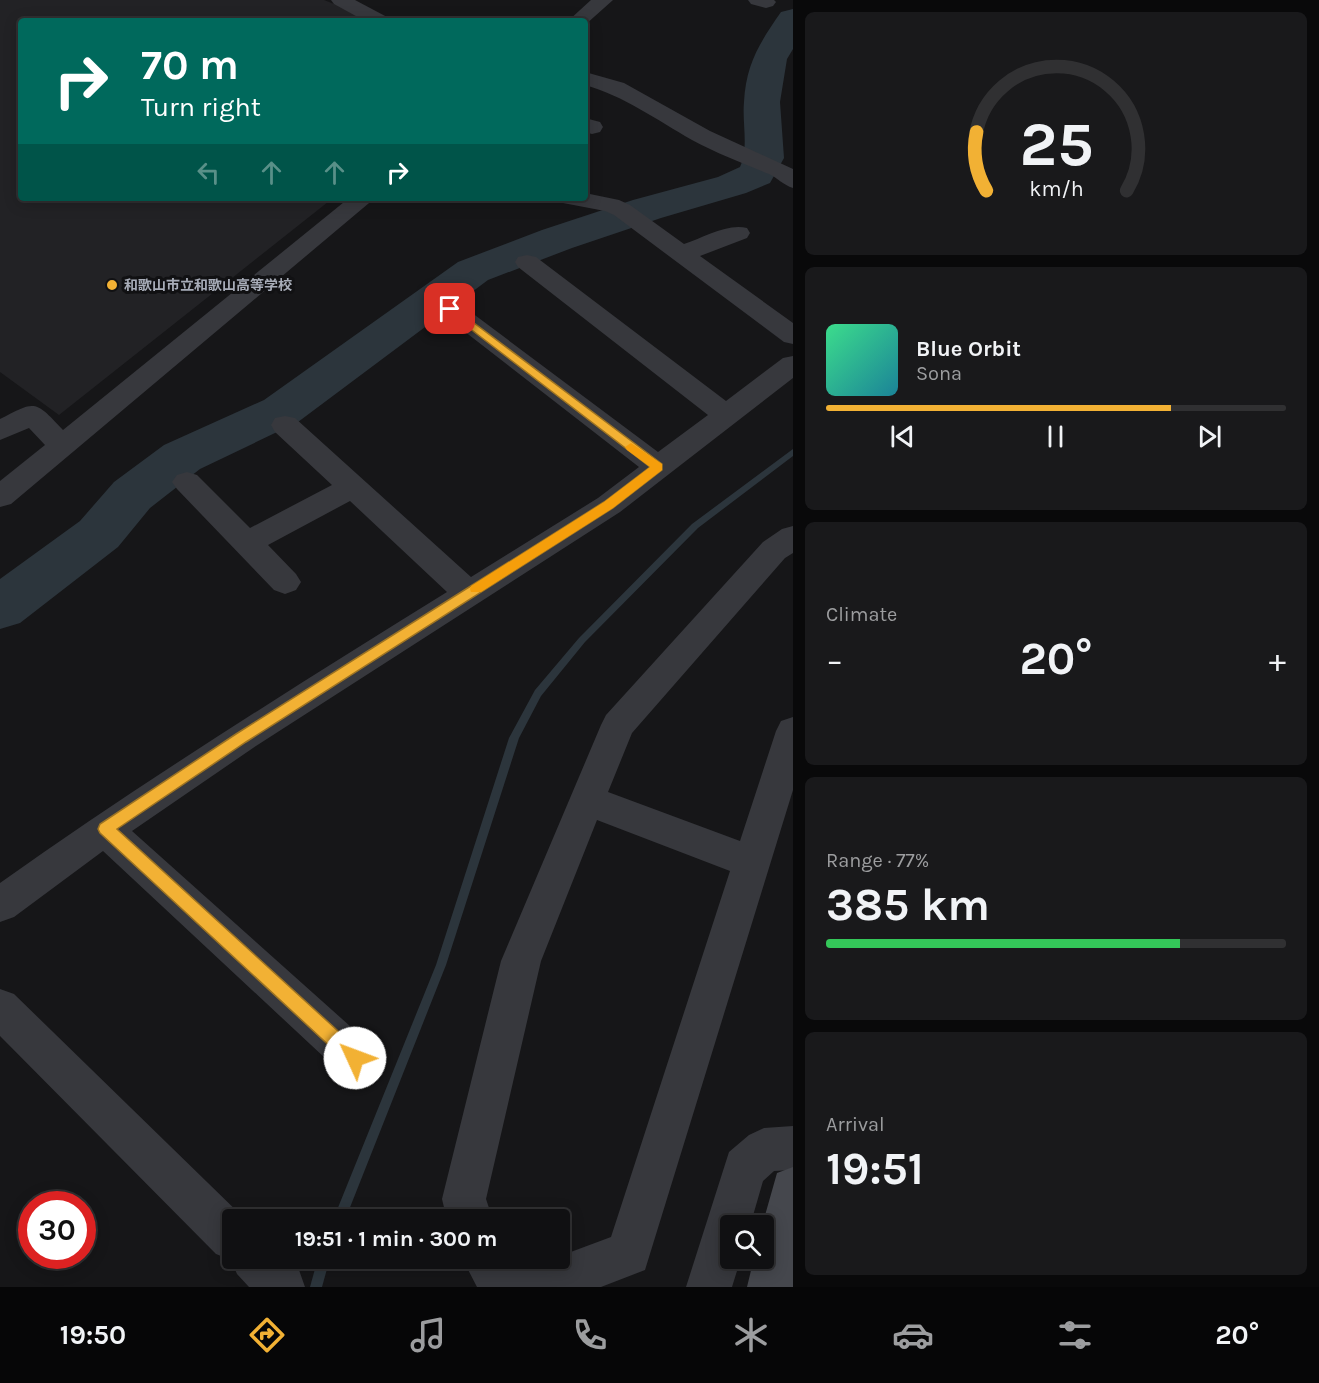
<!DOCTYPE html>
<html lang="en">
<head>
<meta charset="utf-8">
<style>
  :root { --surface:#101012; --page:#19191b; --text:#f1f3f6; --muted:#9c9d9f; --line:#303032; --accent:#f2b134 }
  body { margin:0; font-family:Karla,"Noto Sans JP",sans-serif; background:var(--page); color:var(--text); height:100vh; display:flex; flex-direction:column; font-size:22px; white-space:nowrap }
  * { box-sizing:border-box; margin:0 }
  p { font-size:20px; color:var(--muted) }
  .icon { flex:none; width:33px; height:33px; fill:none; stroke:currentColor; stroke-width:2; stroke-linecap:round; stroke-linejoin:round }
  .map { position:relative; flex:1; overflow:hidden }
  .side { display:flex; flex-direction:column; gap:12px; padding:12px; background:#09090a; width:526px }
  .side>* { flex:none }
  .banner { position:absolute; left:18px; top:18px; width:570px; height:183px; border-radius:6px; box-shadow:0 3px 15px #0003,0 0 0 2px var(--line); background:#00695c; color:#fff; overflow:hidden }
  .buttons { position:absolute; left:720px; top:1215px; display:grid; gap:12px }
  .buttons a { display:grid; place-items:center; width:54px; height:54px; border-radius:6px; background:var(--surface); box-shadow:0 3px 15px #0003,0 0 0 2px var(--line); font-size:30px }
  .speed { position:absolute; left:18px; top:1191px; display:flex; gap:12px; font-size:30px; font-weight:700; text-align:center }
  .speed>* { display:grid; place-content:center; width:78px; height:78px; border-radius:50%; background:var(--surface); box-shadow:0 3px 15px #0003,0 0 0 2px var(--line); line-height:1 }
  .speed .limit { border:9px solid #d22; background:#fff; color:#111 }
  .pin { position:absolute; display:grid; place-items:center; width:51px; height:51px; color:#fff; margin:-26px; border-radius:12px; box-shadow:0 3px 9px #0006 }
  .me { position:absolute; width:66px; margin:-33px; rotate:313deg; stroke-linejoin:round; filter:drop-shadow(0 0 4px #0008) }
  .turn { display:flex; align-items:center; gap:21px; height:126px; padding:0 24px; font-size:27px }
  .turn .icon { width:78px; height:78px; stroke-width:2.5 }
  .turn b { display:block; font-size:42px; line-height:51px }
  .lanes { display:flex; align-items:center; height:57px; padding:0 24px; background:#0003; justify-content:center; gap:30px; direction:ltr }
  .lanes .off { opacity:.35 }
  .big { font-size:45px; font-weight:700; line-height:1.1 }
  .side .card { flex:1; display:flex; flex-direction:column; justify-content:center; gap:9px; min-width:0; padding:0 21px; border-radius:9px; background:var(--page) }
  .side .dial { align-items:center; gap:0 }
  .dial svg { height:156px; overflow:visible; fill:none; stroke:var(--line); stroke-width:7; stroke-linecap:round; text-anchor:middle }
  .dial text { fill:var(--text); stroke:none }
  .song { display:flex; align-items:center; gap:18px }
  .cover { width:72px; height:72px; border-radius:9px; background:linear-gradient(135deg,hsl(150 70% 55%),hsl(190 70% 35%)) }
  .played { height:6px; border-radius:3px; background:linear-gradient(90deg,var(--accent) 75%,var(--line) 75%) }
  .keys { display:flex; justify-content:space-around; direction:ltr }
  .heat { display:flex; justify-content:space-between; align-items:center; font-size:33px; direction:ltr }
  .charge { height:9px; border-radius:4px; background:linear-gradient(90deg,#34c759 77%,var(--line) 0) }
  .trip { position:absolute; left:222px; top:1209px; width:348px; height:60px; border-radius:6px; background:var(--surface); box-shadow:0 3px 15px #0003,0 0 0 2px var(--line); font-weight:700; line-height:60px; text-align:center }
  .dock { display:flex; height:96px; justify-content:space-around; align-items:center; background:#060607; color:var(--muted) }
  .dock .icon { width:42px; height:42px }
  .dock .selected { color:var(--accent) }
  .dock b { font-size:27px; color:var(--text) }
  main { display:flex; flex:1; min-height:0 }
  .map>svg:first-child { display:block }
</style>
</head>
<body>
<main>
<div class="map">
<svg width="793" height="1287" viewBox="0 0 793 1287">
  <rect width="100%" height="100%" fill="#161618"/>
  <path fill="#222225" d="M0,0H324L377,21H21V198H333L59,415L0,372Z"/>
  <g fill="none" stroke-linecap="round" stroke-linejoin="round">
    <g fill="#2c353c" fill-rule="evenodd">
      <path d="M793,449V456L698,528L585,642L541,696L519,738L446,965L345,1220H333L436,965L509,738L535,690L579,638L692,524Z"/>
      <path d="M318,1258H330L322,1287H310Z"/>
    </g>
    <path fill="#2c353c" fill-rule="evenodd" d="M793,9V49L787,59L780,102L784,158L770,183L746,193L661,218L572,248L488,280L298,422L200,469L150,508L118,547L20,623L0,629V579L80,521L114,482L164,445L264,400L458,262L542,230L633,200L718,177L740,167C749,148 742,124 744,102C746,64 760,42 781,12Z"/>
    <g fill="#37383d" fill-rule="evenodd">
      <path d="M331,0H355L387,17L390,21H365L334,4Z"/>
      <path d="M591,0H613L585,25V21H568Z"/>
      <path d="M748,0H774L776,2L773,6L766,8L751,4Z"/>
      <path d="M585,72L624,83L710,131L793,169V188C783,185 778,178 769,174C742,163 718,154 692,140C657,120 624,96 585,85Z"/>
      <path d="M585,118L600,122L603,127L600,132L592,134L585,132Z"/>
      <path d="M585,193L619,200L630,205L684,244C703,238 727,223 747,228L750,233L747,238L700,256L793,323V344L784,342L614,215L605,211L563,203L559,198H585Z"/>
      <path d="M349,198H375L11,504L0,507V481L45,445L29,428L0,440V419C36,400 35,400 63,430Z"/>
      <path d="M527,255L536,257L726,401L783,358L793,356V378L620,512L253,748L132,831L370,1044L376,1058L370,1072L355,1078L340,1072L103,851L14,917L0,922V883C145,780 296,686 447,592L350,501L268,545L296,574L301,582L296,590L285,594L274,590L177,489L172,482L177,475L187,472L197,475L250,528L332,485L275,432L271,425L275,418L285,416L295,418L471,577L598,498L639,467L442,314L438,309L442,304L451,301L460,304L658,452L708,415L518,267L515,262L518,257Z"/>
      <path d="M793,526V553L785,558L632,733L608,792L740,841L776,731L781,721L793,717V790L645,1270L601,1287H477L462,1258H513L521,1270L551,1258H560V1256L611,1237L730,871L597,820L541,961L486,1199L493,1220H447L442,1199L501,961L601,725L606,715L763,542L782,529Z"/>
      <path d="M0,989L14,994L246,1220H232V1258H286L299,1270L305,1287H249L237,1274L231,1260L216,1254L0,1036Z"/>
      <path d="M793,1126V1170L774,1171L763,1181L750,1226H730V1258H741L732,1287H686L729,1152L749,1135L764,1128Z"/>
    </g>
    <path fill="#45474d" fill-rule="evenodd" d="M793,1167V1287H747L754,1258H764L762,1226L777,1173Z"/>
  </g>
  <path fill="#f2b134" stroke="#9d7322" stroke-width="1.5" d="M450,305L662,464V470L613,508L246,742L117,829L361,1052L364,1058L361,1064L355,1066L349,1064L100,833L98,829L100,824L236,734L604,502L650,467L447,311L445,309Z"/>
  <path fill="#f59e0b" d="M631,443L662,464V470L613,508L481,592H471L470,589L471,586L604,502L650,467L627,450L625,447Z"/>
  <circle fill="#f2b134" stroke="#111113" stroke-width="2" cx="112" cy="285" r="6"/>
  <g text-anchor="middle" stroke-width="6" stroke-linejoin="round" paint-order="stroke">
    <g font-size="14" font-weight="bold" fill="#a8adb8" stroke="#111113" text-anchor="start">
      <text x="124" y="290">和歌山市立和歌山高等学校</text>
    </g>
  </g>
</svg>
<div class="buttons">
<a><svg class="icon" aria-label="search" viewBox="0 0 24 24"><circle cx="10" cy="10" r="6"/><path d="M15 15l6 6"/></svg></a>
</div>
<div class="speed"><div class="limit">30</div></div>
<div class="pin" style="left:450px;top:309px;background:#d93025"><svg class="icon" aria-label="arrive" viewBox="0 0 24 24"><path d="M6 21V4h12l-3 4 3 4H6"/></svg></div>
<svg class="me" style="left:355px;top:1058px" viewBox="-20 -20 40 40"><circle r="19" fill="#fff"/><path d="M0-13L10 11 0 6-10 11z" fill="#f2b134"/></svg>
<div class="trip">19:51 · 1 min · 300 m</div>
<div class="banner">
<div class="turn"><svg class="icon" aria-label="right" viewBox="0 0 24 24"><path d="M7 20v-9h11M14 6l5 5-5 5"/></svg><div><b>70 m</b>Turn right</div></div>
<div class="lanes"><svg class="icon off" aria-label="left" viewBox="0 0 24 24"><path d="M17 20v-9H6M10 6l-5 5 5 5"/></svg><svg class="icon off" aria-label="ahead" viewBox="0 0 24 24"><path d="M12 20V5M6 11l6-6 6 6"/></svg><svg class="icon off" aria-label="ahead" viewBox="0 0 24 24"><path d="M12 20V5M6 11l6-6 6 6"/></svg><svg class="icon" aria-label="right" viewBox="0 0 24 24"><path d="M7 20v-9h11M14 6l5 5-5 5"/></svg></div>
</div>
</div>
<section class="side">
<div class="card dial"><svg viewBox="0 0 100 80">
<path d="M14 69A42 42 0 1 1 86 69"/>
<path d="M14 69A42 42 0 0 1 9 39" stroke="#f2b134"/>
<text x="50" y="56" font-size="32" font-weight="700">25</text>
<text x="50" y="72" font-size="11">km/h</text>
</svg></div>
<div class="card">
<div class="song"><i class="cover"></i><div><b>Blue Orbit</b><p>Sona</p></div></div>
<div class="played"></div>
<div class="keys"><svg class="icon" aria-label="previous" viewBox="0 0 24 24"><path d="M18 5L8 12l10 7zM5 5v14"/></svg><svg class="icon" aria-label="pause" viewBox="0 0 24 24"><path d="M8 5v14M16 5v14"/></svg><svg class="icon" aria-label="next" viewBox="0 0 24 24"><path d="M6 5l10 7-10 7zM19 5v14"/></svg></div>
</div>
<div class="card"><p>Climate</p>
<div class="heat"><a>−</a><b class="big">20°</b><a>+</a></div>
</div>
<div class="card"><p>Range · 77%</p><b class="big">385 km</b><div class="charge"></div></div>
<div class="card"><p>Arrival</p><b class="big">19:51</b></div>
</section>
</main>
<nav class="dock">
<b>19:50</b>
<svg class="icon selected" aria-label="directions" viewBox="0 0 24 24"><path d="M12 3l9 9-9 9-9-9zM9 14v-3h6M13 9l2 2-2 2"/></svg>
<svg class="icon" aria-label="music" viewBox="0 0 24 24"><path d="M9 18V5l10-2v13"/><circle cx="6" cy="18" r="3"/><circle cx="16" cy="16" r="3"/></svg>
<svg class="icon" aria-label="phone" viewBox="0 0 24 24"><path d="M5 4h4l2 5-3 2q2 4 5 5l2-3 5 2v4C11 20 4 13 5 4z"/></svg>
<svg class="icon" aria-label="climate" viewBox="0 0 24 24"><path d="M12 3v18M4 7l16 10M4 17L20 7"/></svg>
<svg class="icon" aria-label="car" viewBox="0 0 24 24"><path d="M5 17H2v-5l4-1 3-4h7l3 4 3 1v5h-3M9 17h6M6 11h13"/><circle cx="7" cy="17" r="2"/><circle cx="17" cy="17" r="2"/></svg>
<svg class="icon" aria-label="filters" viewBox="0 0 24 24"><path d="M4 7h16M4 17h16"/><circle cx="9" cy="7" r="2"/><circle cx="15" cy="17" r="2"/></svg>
<b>20°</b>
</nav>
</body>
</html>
